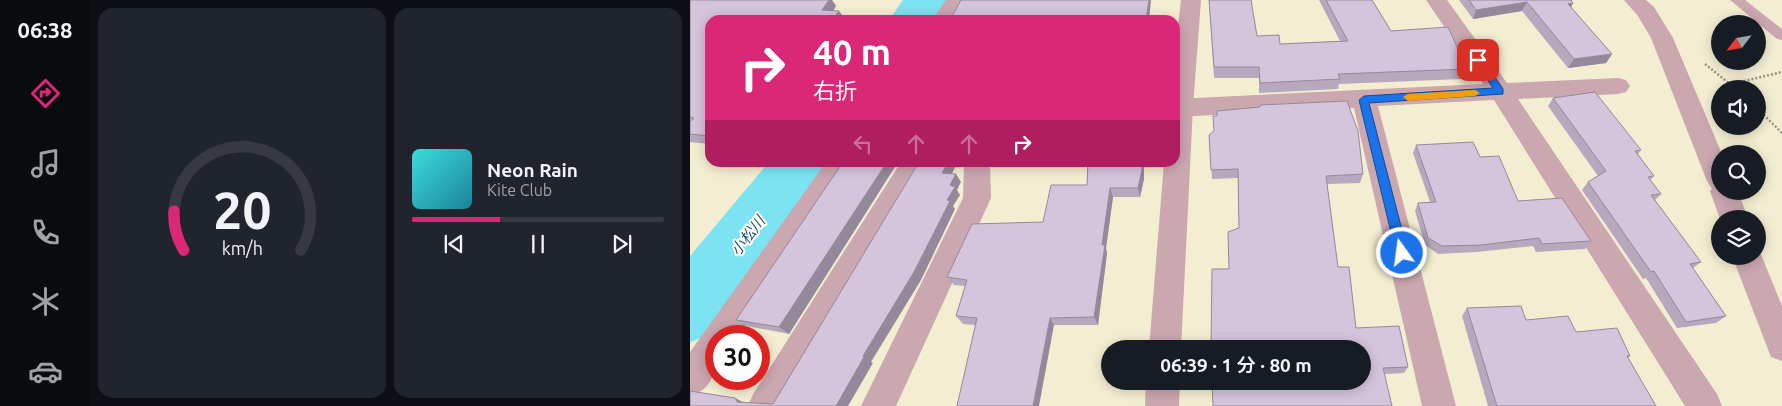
<!DOCTYPE html>
<html lang="ja">
<head>
<meta charset="utf-8">
<style>
  :root { --surface:#171b24; --page:#20242c; --text:#f1f3f6; --muted:#9ea1a6; --line:#363941; --accent:#db2777 }
  body { margin:0; font-family:Ubuntu,"Noto Sans JP",sans-serif; background:var(--page); color:var(--text); height:100vh; display:flex; flex-direction:column; font-size:19px; white-space:nowrap }
  * { box-sizing:border-box; margin:0 }
  p { font-size:16px; color:var(--muted) }
  .icon { flex:none; width:28px; height:28px; fill:none; stroke:currentColor; stroke-width:2; stroke-linecap:round; stroke-linejoin:round }
  .map { position:relative; flex:1; overflow:hidden }
  .panel { display:flex; flex-direction:column; gap:8px; padding:8px; background:#0d0f14; width:600px }
  .panel>* { flex:none }
  .top-card { position:absolute; left:15px; top:15px; width:475px; height:152px; border-radius:15px; box-shadow:0 2px 12px #0003; background:#db2777; color:#fff; overflow:hidden }
  .needle { width:32px; rotate:239deg }
  .buttons { position:absolute; left:1021px; top:15px; display:grid; gap:10px }
  .buttons a { display:grid; place-items:center; width:55px; height:55px; border-radius:50%; background:var(--surface); box-shadow:0 2px 12px #0003; font-size:25px }
  .speed { position:absolute; left:15px; top:325px; display:flex; gap:10px; font-size:25px; font-weight:700; text-align:center }
  .speed>* { display:grid; place-content:center; width:65px; height:65px; border-radius:50%; background:var(--surface); box-shadow:0 2px 12px #0003; line-height:1 }
  .speed .limit { border:8px solid #d22; background:#fff; color:#111 }
  .pin { position:absolute; display:grid; place-items:center; width:42px; height:42px; color:#fff; margin:-21px; border-radius:10px; box-shadow:0 2px 8px #0006 }
  .me { position:absolute; width:55px; margin:-28px; rotate:346deg; stroke-linejoin:round; filter:drop-shadow(0 0 4px #0008) }
  .turn { display:flex; align-items:center; gap:18px; height:105px; padding:0 25px; font-size:22px }
  .turn .icon { width:65px; height:65px; stroke-width:2.5 }
  .turn b { display:block; font-size:35px; line-height:42px }
  .lanes { display:flex; align-items:center; height:48px; padding:0 25px; background:#0003; justify-content:center; gap:25px; direction:ltr }
  .lanes .off { opacity:.35 }
  .panel .widget { flex:1; display:flex; flex-direction:column; justify-content:center; gap:8px; min-width:0; padding:0 18px; border-radius:15px; background:var(--page) }
  .panel .dial { align-items:center; gap:0 }
  .dial svg { height:130px; overflow:visible; fill:none; stroke:var(--line); stroke-width:7; stroke-linecap:round; text-anchor:middle }
  .dial text { fill:var(--text); stroke:none }
  .song { display:flex; align-items:center; gap:15px }
  .cover { width:60px; height:60px; border-radius:8px; background:linear-gradient(135deg,hsl(180 70% 55%),hsl(190 70% 35%)) }
  .played { height:5px; border-radius:2px; background:linear-gradient(90deg,var(--accent) 35%,var(--line) 35%) }
  .keys { display:flex; justify-content:space-around; direction:ltr }
  .panel .tiles { flex:1; display:grid; gap:8px; grid-template-columns:repeat(2,1fr) }
  .trip { position:absolute; left:411px; top:340px; width:270px; height:50px; border-radius:25px; background:var(--surface); box-shadow:0 2px 12px #0003; font-weight:600; line-height:50px; text-align:center }
  main { display:flex; flex:1; min-height:0 }
  .tab-bar { display:flex; flex-direction:column; width:90px; justify-content:space-around; align-items:center; background:#090b0e; color:var(--muted) }
  .tab-bar .icon { width:35px; height:35px }
  .tab-bar .current { color:var(--accent) }
  .tab-bar b { font-size:22px; color:var(--text) }
  .map>svg:first-child { display:block }
</style>
</head>
<body>
<main>
<nav class="tab-bar">
<b>06:38</b>
<svg class="icon current" aria-label="directions" viewBox="0 0 24 24"><path d="M12 3l9 9-9 9-9-9zM9 14v-3h6M13 9l2 2-2 2"/></svg>
<svg class="icon" aria-label="music" viewBox="0 0 24 24"><path d="M9 18V5l10-2v13"/><circle cx="6" cy="18" r="3"/><circle cx="16" cy="16" r="3"/></svg>
<svg class="icon" aria-label="phone" viewBox="0 0 24 24"><path d="M5 4h4l2 5-3 2q2 4 5 5l2-3 5 2v4C11 20 4 13 5 4z"/></svg>
<svg class="icon" aria-label="climate" viewBox="0 0 24 24"><path d="M12 3v18M4 7l16 10M4 17L20 7"/></svg>
<svg class="icon" aria-label="car" viewBox="0 0 24 24"><path d="M5 17H2v-5l4-1 3-4h7l3 4 3 1v5h-3M9 17h6M6 11h13"/><circle cx="7" cy="17" r="2"/><circle cx="17" cy="17" r="2"/></svg>
</nav>
<section class="panel">
<div class="tiles">
<div class="widget dial"><svg viewBox="0 0 100 80">
<path d="M14 69A42 42 0 1 1 86 69"/>
<path d="M14 69A42 42 0 0 1 8 45" stroke="#db2777"/>
<text x="50" y="56" font-size="32" font-weight="700">20</text>
<text x="50" y="72" font-size="11">km/h</text>
</svg></div>
<div class="widget">
<div class="song"><i class="cover"></i><div><b>Neon Rain</b><p>Kite Club</p></div></div>
<div class="played"></div>
<div class="keys"><svg class="icon" aria-label="previous" viewBox="0 0 24 24"><path d="M18 5L8 12l10 7zM5 5v14"/></svg><svg class="icon" aria-label="pause" viewBox="0 0 24 24"><path d="M8 5v14M16 5v14"/></svg><svg class="icon" aria-label="next" viewBox="0 0 24 24"><path d="M6 5l10 7-10 7zM19 5v14"/></svg></div>
</div>
</div>
</section>
<div class="map">
<svg width="1092" height="406" viewBox="0 0 1092 406">
  <rect width="100%" height="100%" fill="#f3eed2"/>
  <g fill="none" stroke-linecap="round" stroke-linejoin="round">
    <g fill="#7be3f1" fill-rule="evenodd">
      <path d="M213,0H262L249,20H199Z"/>
      <path d="M79,162H145L136,178L25,332L0,342V256Z"/>
    </g>
    <g stroke="#989580" stroke-width="2.5" stroke-dasharray="2 2" stroke-linecap="butt">
      <path d="M1015,64L1046,89"/>
      <path d="M1042,84L1092,72"/>
      <path d="M1068,109L1092,133"/>
    </g>
    <path fill="#cba7b0" fill-rule="evenodd" d="M1040,0H1055L1092,29V40L1087,39Z"/>
    <g fill="#cba7b0" fill-rule="evenodd">
      <path d="M256,0H277L264,20H242Z"/>
      <path d="M736,0H757L817,83L928,78L936,80L940,86L936,92L928,94L828,99L1027,394L1032,406H995L804,100L688,106L766,406H732L664,108L485,117V99L793,84Z"/>
      <path d="M934,0H956L964,7L983,38L1032,154H1030V191H1048L1058,219H1030L1020,191L1022,189L1017,181L961,38L948,16Z"/>
      <path d="M136,162H164L48,336H26C26,363 29,386 0,397V352Z"/>
      <path d="M211,162H238L94,406H58L63,394Z"/>
      <path d="M274,162H300L301,198L206,406H171L273,198Z"/>
      <path d="M1068,247L1092,306V361L1081,357L1042,256H1068Z"/>
    </g>
    <g fill="#cba7b0" fill-rule="evenodd">
      <path d="M491,0H511L503,107L491,349H459L474,162H485V51Z"/>
      <path d="M456,381H490L489,406H455Z"/>
    </g>
  </g>
  <g fill="#b6a9bd">
    <path d="M0,0H142L146,6L143,11L155,19L20,20V144L0,142Z"/>
    <path d="M519,0L567,36L590,44L650,41L629,0H682L701,31L777,69L772,79L649,84L648,89L569,93V78H524Z"/>
    <path d="M769,0H882L881,1L883,3L881,7L922,54L916,63L878,68L832,11L783,19Z"/>
    <path d="M863,98L951,150L948,154L964,176L960,180L971,194L965,200L1011,262L1003,268L1036,316L1026,323L987,328L956,278L953,279L892,190L898,182L908,176L858,106Z"/>
    <path d="M519,135L673,174L670,183L637,184L648,267L666,328L718,367L714,373L695,374L539,269L549,228L548,178L522,179Z"/>
    <path d="M726,145L790,157L828,201L901,241L895,249L846,252L843,246L786,252L748,254L735,245L725,211L728,203L740,202L723,153Z"/>
    <path d="M153,162H208L99,334L57,326L46,320Z"/>
    <path d="M398,162H454V179L450,197H423L416,248L417,253L408,325H285L273,324L266,316L275,286L264,285L257,277L353,222L397,185Z"/>
    <path d="M777,308L836,320L886,332L940,356L938,358L966,406H798L772,316Z"/>
  </g>
  <g fill="#94899a">
    <path d="M136,0H142L146,6L138,19L132,10Z"/>
    <path d="M459,0H461L459,20H456Z"/>
    <path d="M875,0H882L880,3H883L879,12Z"/>
    <path d="M837,2L832,11L783,19L786,10Z"/>
    <path d="M149,11L155,19L154,20H142Z"/>
    <path d="M922,54L916,63L878,68L884,59Z"/>
    <path d="M197,162H208L99,334L89,327Z"/>
    <path d="M258,162H268L258,181L252,173Z"/>
    <path d="M452,162H454V179L450,197L448,188Z"/>
    <path d="M266,174L271,182L267,190L270,195L263,206L265,209L231,280L181,362L183,363L158,406H146L257,200L260,185Z"/>
    <path d="M420,188L423,197L416,248L417,253L408,325L404,317L412,245Z"/>
    <path d="M360,318L364,325L349,406H343Z"/>
    <path d="M45,398L57,404L47,402Z"/>
  </g>
  <g fill="#d4c4dc" stroke="#94899a">
    <path d="M0,0H139L132,10L149,11L142,20H20V136L0,134V122L4,118L0,117Z"/>
    <path d="M271,0H459L456,20H260Z"/>
    <path d="M519,0H561L567,36L589,35L590,44L658,41L636,0H682L701,31L758,27L777,69L648,74L650,79L570,83L569,67H524Z"/>
    <path d="M779,0H881L883,3L878,4L922,54L884,59L837,2L786,10Z"/>
    <path d="M905,92L951,150L945,151L964,176L958,177L971,194L961,195L1011,262L1000,264L1036,316L996,322L964,271L961,272L898,182L916,171L863,98Z"/>
    <path d="M657,101L668,131L673,174L636,176L648,267H659L666,328L709,326L718,367L693,368L702,406H523L522,381H672V349H521L522,269H539L538,232L549,228L548,169L521,170L519,135L524,131L523,116H527V111L570,107V105Z"/>
    <path d="M783,142L790,157L809,156L828,201L872,198L901,241L852,244L849,238L791,245L752,246L738,238L728,203L746,202L726,145Z"/>
    <path d="M153,162H197L89,327L46,320Z"/>
    <path d="M229,162H258L252,173L266,174L260,185L265,187L257,200L260,201L224,272L173,356L174,357L146,406H0V391L45,398L47,402L83,404Z"/>
    <path d="M398,162H452V170L448,188H420L412,245H415L404,317L360,318L343,406H267L287,318L266,316L277,280L257,277L282,224L353,222L361,185H397Z"/>
    <path d="M831,306L836,320L878,316L886,332L927,328L940,356H937L966,406H807L777,308Z"/>
  </g>
  <path fill="#1a73e8" stroke="#114b97" d="M788,56L791,57L813,89V94L679,103L718,253L716,257L712,258L707,257L669,100L674,96L803,88L783,60Z"/>
  <path fill="#f59e0b" d="M785,90L790,93L785,96L718,101L713,97L718,94Z"/>
  <g text-anchor="middle" stroke-width="4" stroke-linejoin="round" paint-order="stroke">
    <g font-size="15" font-style="italic" fill="#255359" stroke="#fff">
      <text transform="translate(58 236) rotate(-52)" y="5">小松川</text>
    </g>
  </g>
</svg>
<div class="buttons">
<a><svg class="needle" viewBox="-14 -14 28 28"><path d="M0-13l5 13h-10z" fill="#e53935"/><path d="M0 13l5-13h-10z" fill="#9ea1a6"/></svg></a>
<a><svg class="icon" aria-label="sound" viewBox="0 0 24 24"><path d="M4 9h4l5-4v14l-5-4H4zM17 9q2 3 0 6"/></svg></a>
<a><svg class="icon" aria-label="search" viewBox="0 0 24 24"><circle cx="10" cy="10" r="6"/><path d="M15 15l6 6"/></svg></a>
<a><svg class="icon" aria-label="layers" viewBox="0 0 24 24"><path d="M12 4l9 5-9 5-9-5zM3 14l9 5 9-5"/></svg></a>
</div>
<div class="speed"><div class="limit">30</div></div>
<div class="pin" style="left:788px;top:60px;background:#d93025"><svg class="icon" aria-label="arrive" viewBox="0 0 24 24"><path d="M6 21V4h12l-3 4 3 4H6"/></svg></div>
<svg class="me" style="left:712px;top:253px" viewBox="-20 -20 40 40"><circle r="17" fill="#1a73e8" stroke="#fff" stroke-width="3"/><path d="M0-11L8 9 0 5-8 9z" fill="#fff"/></svg>
<div class="trip">06:39 · 1 分 · 80 m</div>
<div class="top-card">
<div class="turn"><svg class="icon" aria-label="right" viewBox="0 0 24 24"><path d="M7 20v-9h11M14 6l5 5-5 5"/></svg><div><b>40 m</b>右折</div></div>
<div class="lanes"><svg class="icon off" aria-label="left" viewBox="0 0 24 24"><path d="M17 20v-9H6M10 6l-5 5 5 5"/></svg><svg class="icon off" aria-label="ahead" viewBox="0 0 24 24"><path d="M12 20V5M6 11l6-6 6 6"/></svg><svg class="icon off" aria-label="ahead" viewBox="0 0 24 24"><path d="M12 20V5M6 11l6-6 6 6"/></svg><svg class="icon" aria-label="right" viewBox="0 0 24 24"><path d="M7 20v-9h11M14 6l5 5-5 5"/></svg></div>
</div>
</div>
</main>
</body>
</html>
